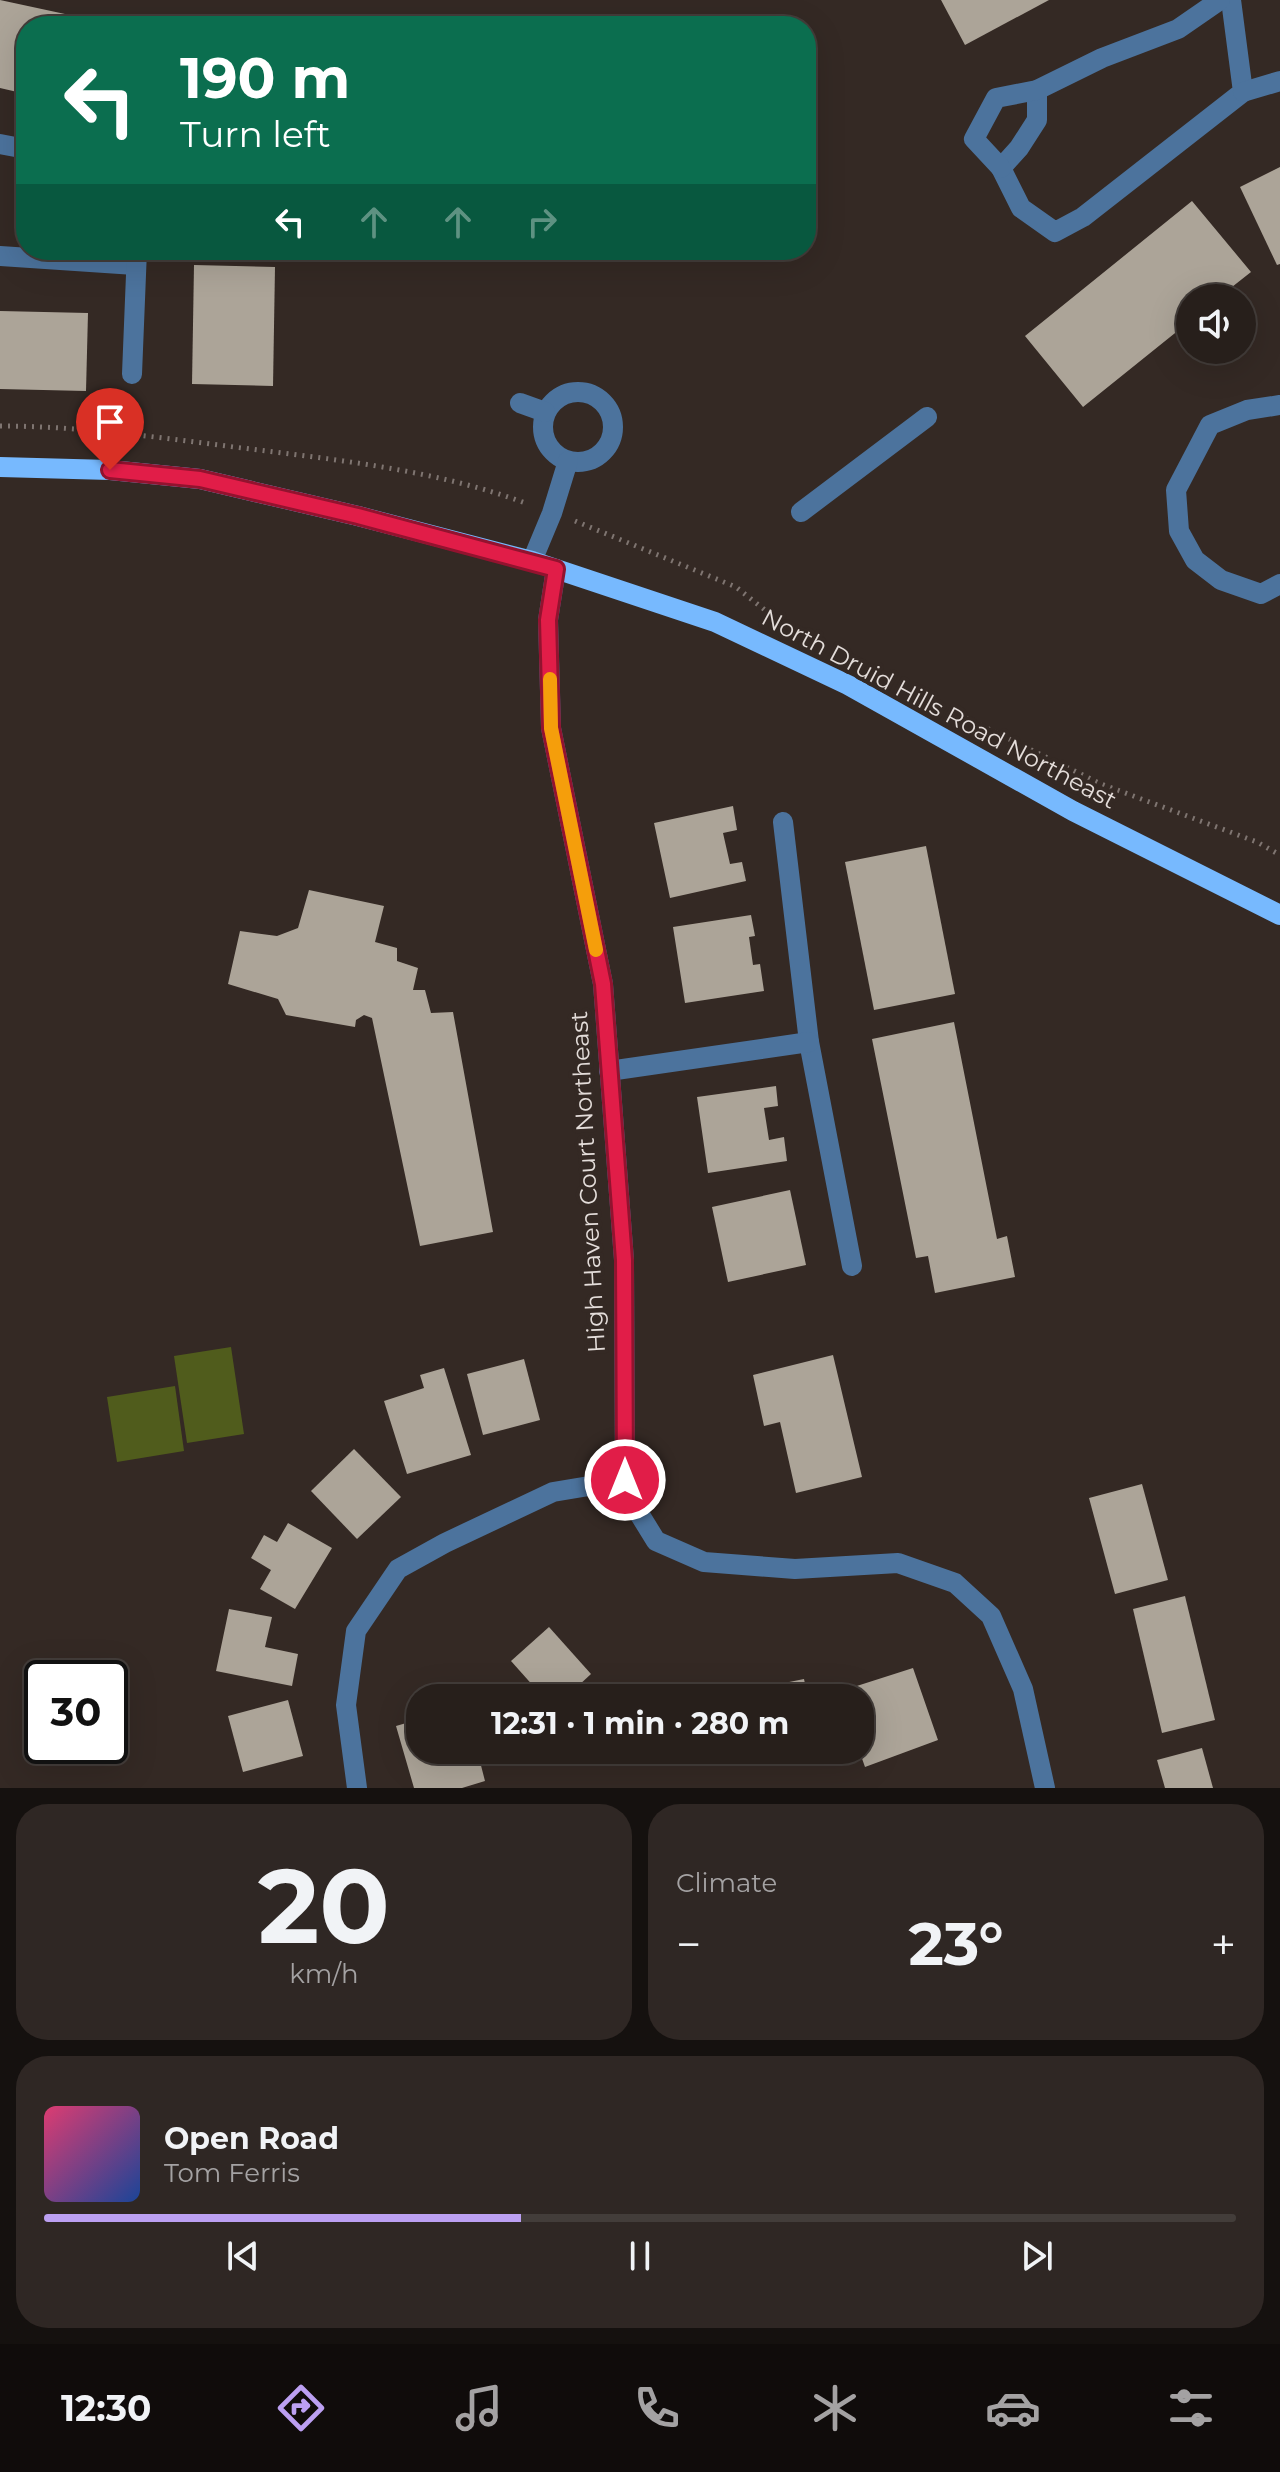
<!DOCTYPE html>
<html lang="en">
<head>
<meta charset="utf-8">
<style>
  :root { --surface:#271f1b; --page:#2f2724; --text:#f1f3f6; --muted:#a4a2a3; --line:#433d3a; --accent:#bca0f2 }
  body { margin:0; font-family:Montserrat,sans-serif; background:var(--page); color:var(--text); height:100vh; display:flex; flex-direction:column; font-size:30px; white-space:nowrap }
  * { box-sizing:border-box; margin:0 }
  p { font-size:26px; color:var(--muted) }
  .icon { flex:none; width:44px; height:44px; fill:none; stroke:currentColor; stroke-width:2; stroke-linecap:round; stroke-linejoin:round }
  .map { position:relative; height:1788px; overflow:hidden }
  .drawer { display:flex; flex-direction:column; gap:16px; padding:16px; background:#15110f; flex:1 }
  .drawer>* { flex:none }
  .hud { position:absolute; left:16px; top:16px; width:800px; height:244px; border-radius:32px; box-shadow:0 8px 32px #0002,0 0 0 2px var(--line); background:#0b6e4f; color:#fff; overflow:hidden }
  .tools { position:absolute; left:1176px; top:284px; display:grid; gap:16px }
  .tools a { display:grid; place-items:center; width:80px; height:80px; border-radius:50%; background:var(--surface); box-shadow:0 8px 32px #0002,0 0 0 2px var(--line); font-size:40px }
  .speed { position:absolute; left:24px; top:1660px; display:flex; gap:16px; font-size:40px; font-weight:700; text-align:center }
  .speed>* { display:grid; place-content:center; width:104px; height:104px; border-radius:50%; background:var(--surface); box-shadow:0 8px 32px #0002,0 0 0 2px var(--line); line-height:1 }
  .speed .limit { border:4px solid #111; border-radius:12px; background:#fff; color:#111 }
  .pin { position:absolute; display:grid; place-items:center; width:68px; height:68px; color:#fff; margin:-82px -34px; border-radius:50% 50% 50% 0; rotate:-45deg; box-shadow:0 0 8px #0007 }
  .pin .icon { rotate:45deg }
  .me { position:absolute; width:88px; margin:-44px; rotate:0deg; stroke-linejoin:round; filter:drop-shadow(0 0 6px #0008) }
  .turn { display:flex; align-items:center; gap:28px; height:168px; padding:0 32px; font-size:36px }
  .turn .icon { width:104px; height:104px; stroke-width:2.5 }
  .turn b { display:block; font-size:56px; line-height:68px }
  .lanes { display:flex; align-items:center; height:76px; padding:0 32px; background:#0003; justify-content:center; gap:40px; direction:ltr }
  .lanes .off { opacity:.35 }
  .big { font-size:60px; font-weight:700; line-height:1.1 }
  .drawer .widget { flex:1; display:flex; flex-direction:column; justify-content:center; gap:12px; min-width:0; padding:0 28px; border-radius:32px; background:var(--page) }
  .drawer .dial { align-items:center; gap:0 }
  .dial b { font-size:104px; line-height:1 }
  .song { display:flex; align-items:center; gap:24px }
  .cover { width:96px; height:96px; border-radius:12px; background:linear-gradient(135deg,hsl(340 70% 55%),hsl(220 70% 35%)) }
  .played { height:8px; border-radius:4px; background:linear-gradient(90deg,var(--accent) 40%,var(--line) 40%) }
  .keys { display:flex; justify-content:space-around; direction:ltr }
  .heat { display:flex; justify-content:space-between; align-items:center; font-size:44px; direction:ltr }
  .drawer .tiles { flex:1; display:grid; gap:16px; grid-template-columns:1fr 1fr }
  .widget:last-child { grid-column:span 2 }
  .trip { position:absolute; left:406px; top:1684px; width:468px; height:80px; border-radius:32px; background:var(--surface); box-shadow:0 8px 32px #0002,0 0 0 2px var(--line); font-weight:700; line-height:80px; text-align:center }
  .tab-bar { display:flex; height:128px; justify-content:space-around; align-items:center; background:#100c0b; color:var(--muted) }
  .tab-bar .icon { width:56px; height:56px }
  .tab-bar .on { color:var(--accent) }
  .tab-bar b { font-size:36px; color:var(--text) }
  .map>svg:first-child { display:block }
</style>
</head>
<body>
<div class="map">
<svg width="1280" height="1788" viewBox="0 0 1280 1788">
  <rect width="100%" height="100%" fill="#342924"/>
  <g fill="#505c1c">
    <path d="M231,1347L244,1434L187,1443L174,1356Z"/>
    <path d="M175,1386L184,1451L117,1462L107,1397Z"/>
  </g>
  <g fill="#aca498">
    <path d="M0,0L116,25L115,26H26V94L0,88Z"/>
    <path d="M941,0H1049L965,45Z"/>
    <path d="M1280,167V264L1277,265L1240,187Z"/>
    <path d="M1192,201L1251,272L1218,298H1190V321L1083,407L1025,336Z"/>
    <path d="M194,265L275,267L273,386L192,384Z"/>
    <path d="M0,311L88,313L86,391L0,389Z"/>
    <path d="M733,806L737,830L723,833L730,864L742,862L746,881L670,898L654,823Z"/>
    <path d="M926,846L955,994L874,1010L845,862Z"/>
    <path d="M309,890L384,906L375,942L397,948V961L418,968L413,990H425L431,1013L453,1012L493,1232L420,1246L372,1018L364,1015L356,1020L355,1027L286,1015L278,999L228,984L240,931L277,936L298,928Z"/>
    <path d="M751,915L755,936L749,937L753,965L760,964L764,991L685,1003L673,927Z"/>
    <path d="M954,1022L997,1239L1007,1236L1015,1277L935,1293L928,1256L916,1258L872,1039Z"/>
    <path d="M776,1086L778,1106L764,1108L769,1140L784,1137L787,1161L708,1173L697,1097Z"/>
    <path d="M790,1190L806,1265L728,1282L712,1207Z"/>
    <path d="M833,1355L862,1477L796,1493L780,1422L764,1426L753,1375Z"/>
    <path d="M524,1359L540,1420L483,1435L467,1374Z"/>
    <path d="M444,1368L471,1455L407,1474L384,1401L424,1388L420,1375Z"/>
    <path d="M354,1449L401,1497L357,1539L311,1491Z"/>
    <path d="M1142,1484L1168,1580L1115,1594L1089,1498Z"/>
    <path d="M288,1523L332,1548L295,1609L260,1589L271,1570L251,1558L264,1535L277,1542Z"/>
    <path d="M1185,1596L1215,1720L1162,1733L1133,1609Z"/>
    <path d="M229,1609L272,1617L265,1647L298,1654L292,1686L216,1671Z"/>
    <path d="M549,1627L591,1674L565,1698H544L511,1661Z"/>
    <path d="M913,1668L938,1740L865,1767L859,1750L860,1698H840L838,1692Z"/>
    <path d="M804,1679L808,1698H714V1697Z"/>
    <path d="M288,1700L303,1756L243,1772L228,1716Z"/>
    <path d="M420,1719V1750H477L485,1781L462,1788H414L396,1726Z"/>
    <path d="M1202,1748L1213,1788H1165L1157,1760Z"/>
    <path d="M720,1750H774V1751L722,1762Z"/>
  </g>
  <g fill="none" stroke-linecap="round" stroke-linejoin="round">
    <g stroke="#7f7571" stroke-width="5" stroke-dasharray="2 6" stroke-linecap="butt">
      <path d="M0,426C81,426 162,438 242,448C338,460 437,470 528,504"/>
      <path d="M575,521L736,587L780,622"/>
      <path d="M966,718L1101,784L1257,842L1280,855"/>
    </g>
    <g stroke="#4c739d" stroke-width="20">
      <path d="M1037,90V120L1019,148L1001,168L1021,208L1055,232L1083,217L1243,92L1231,0"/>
      <path d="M1243,92L1280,81"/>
      <path d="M0,144L26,149"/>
      <path d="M1001,168L974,139L996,98L1037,90L1102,58L1178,29L1220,0"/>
      <path d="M0,256L135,265"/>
      <path d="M132,374L137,250"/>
      <circle cx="578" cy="427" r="35"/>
      <path d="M520,403L545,412"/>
      <path d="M1280,405L1247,410L1210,425L1176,490L1179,531L1195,560L1221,580L1261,594L1280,584"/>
      <path d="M801,512L927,417"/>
      <path d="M532,561L552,513L568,461"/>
      <path d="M556,569L548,620L551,728L603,984L624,1260L625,1480L627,1494L656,1541L704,1562L795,1569L898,1563L955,1583L991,1616L1023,1689L1045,1788"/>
      <path d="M783,822L809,1042L852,1266"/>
      <path d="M609,1071L809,1042"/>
      <path d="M357,1788L346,1705L356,1631L398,1569L445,1543L553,1492L625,1480"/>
    </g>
    <path stroke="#77b9fe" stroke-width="20" d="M0,467L110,470L200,479L358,516L532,561L715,622L848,685L1073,811L1280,915"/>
  </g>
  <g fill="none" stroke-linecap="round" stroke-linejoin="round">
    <defs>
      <path id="route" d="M110,470L200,479L358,516L556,569L548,620L551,728L603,984L624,1260L625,1480"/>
    </defs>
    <use href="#route" stroke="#92132f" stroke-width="20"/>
    <use href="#route" stroke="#e11d48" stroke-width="14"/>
    <path stroke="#f59e0b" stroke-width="14" d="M550,679L551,728L596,950"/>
  </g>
  <g text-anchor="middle" stroke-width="8" stroke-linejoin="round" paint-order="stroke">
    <g font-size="24" fill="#e4ddda" stroke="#342924">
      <text transform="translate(939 709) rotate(28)" y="8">North Druid Hills Road Northeast</text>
      <text transform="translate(588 1182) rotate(-93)" y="8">High Haven Court Northeast</text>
    </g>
  </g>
</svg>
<div class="tools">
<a><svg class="icon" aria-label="sound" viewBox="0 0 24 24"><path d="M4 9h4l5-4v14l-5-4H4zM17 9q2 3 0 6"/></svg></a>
</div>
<div class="speed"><div class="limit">30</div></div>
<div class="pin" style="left:110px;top:470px;background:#d93025"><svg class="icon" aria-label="arrive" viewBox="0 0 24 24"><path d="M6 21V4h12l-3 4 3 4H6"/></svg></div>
<svg class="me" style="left:625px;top:1480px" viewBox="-20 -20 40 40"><circle r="17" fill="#e11d48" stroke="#fff" stroke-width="3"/><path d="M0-11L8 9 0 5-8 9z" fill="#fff"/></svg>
<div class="trip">12:31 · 1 min · 280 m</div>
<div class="hud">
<div class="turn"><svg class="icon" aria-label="left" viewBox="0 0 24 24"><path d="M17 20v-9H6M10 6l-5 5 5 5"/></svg><div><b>190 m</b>Turn left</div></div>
<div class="lanes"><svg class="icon" aria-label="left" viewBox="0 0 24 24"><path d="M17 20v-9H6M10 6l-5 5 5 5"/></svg><svg class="icon off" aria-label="ahead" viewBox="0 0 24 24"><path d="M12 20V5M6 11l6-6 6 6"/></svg><svg class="icon off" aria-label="ahead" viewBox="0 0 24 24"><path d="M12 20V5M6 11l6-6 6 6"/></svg><svg class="icon off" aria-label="right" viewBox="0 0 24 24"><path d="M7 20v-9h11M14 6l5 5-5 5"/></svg></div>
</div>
</div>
<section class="drawer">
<div class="tiles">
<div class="widget dial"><b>20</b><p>km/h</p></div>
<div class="widget"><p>Climate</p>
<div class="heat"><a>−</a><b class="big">23°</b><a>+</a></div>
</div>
<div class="widget">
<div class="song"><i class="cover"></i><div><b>Open Road</b><p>Tom Ferris</p></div></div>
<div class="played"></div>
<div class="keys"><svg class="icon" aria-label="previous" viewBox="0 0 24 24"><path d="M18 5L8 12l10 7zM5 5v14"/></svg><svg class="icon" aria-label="pause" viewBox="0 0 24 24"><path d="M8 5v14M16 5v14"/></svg><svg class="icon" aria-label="next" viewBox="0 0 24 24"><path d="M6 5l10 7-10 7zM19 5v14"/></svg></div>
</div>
</div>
</section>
<nav class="tab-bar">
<b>12:30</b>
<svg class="icon on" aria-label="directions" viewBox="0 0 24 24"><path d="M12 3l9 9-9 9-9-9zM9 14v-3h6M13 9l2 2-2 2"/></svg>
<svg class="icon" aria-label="music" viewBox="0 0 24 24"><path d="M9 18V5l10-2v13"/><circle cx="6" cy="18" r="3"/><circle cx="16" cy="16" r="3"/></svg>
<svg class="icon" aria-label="phone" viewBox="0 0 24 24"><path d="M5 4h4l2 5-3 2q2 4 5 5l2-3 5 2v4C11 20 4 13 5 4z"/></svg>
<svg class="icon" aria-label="climate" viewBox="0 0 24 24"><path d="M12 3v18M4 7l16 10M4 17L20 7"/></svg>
<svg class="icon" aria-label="car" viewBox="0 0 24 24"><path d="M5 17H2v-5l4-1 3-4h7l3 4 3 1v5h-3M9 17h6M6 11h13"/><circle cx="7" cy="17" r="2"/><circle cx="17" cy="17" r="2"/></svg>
<svg class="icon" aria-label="filters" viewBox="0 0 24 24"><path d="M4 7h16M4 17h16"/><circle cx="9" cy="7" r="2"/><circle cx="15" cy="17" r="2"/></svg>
</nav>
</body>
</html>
